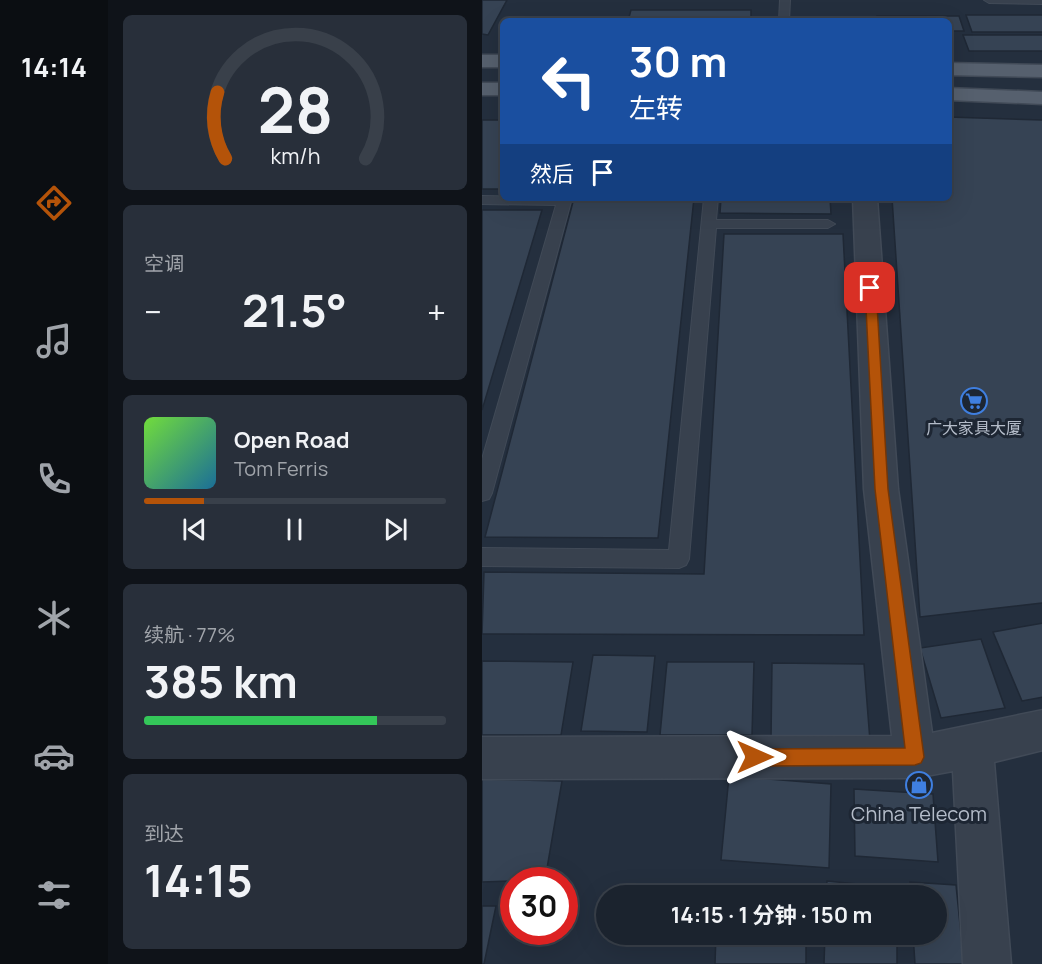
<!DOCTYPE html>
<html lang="zh">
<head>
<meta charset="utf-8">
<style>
  :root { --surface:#1b232e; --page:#282f3a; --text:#f1f3f6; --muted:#a0a4aa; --line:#39404a; --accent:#b45309 }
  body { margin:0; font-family:Manrope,"Noto Sans SC",sans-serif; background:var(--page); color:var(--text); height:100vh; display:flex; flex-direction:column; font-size:22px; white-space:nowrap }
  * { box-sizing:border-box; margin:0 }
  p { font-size:20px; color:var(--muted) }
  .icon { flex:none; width:33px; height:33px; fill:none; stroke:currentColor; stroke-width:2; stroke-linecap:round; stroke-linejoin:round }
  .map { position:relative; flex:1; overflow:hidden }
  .side { display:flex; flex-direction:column; gap:15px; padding:15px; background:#0f1319; width:374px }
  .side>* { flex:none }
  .banner { position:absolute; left:18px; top:18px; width:452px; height:183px; border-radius:9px; box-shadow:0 6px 24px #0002,0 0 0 2px var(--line); background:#1a4fa0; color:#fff; overflow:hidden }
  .speed { position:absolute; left:18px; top:867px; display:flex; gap:12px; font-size:30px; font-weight:700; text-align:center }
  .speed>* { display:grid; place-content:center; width:78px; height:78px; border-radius:50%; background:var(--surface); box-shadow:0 6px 24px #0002,0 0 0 2px var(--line); line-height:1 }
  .speed .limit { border:9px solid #d22; background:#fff; color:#111 }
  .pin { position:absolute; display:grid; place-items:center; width:51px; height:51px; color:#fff; margin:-26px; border-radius:12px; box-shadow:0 3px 9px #0006 }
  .me { position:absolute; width:66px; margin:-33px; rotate:90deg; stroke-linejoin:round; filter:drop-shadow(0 0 4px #0008) }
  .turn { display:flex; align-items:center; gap:21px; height:126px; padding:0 30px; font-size:27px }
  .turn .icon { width:78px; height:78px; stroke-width:2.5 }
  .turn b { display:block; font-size:42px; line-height:51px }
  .then { display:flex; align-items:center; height:57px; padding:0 30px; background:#0003; gap:12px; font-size:22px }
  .big { font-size:45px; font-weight:700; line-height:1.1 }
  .side .widget { flex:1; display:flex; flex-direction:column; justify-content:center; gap:9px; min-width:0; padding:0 21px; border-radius:9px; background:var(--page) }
  .side .dial { align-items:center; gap:0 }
  .dial svg { height:156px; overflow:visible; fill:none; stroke:var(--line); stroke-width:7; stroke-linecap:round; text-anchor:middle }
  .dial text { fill:var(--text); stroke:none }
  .song { display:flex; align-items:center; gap:18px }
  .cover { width:72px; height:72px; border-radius:9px; background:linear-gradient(135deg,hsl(100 70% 55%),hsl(200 70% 35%)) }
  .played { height:6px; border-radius:3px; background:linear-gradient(90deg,var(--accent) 20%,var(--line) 20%) }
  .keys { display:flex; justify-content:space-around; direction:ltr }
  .heat { display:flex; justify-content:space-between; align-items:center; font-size:33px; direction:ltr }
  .charge { height:9px; border-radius:4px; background:linear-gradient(90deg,#34c759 77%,var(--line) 0) }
  .trip { position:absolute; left:114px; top:885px; width:351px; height:60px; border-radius:30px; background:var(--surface); box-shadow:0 6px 24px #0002,0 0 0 2px var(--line); font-weight:700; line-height:60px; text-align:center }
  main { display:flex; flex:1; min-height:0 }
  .dock { display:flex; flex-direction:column; width:108px; justify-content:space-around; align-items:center; background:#0b0e12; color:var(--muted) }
  .dock .icon { width:42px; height:42px }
  .dock .on { color:var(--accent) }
  .dock b { font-size:27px; color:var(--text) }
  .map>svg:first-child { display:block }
</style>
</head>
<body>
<main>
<nav class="dock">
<b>14:14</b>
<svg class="icon on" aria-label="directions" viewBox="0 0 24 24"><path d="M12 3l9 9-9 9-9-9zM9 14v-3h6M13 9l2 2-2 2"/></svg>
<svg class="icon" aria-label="music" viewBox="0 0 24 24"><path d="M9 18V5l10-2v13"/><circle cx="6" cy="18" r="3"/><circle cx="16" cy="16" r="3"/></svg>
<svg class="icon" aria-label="phone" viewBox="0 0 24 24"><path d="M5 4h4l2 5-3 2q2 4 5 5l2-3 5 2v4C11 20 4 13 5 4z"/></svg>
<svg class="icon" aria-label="climate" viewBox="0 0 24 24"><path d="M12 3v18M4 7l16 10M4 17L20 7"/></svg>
<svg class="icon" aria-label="car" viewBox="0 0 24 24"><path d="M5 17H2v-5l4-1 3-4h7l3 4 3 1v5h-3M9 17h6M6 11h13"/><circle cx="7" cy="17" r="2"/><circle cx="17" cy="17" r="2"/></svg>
<svg class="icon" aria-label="filters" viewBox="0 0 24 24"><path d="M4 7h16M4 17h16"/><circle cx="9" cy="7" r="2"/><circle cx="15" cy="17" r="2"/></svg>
</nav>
<section class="side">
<div class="widget dial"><svg viewBox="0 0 100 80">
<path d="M14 69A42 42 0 1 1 86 69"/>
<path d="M14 69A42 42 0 0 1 10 35" stroke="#b45309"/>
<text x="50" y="56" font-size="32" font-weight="700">28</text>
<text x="50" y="72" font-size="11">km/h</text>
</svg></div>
<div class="widget"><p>空调</p>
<div class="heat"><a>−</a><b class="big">21.5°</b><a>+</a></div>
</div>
<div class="widget">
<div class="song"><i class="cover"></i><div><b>Open Road</b><p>Tom Ferris</p></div></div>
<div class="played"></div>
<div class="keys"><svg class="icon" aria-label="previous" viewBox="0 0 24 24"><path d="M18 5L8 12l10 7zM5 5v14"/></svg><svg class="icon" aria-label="pause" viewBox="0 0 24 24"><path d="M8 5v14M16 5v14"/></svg><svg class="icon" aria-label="next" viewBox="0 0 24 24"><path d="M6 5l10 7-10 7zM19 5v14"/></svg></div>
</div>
<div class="widget"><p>续航 · 77%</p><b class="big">385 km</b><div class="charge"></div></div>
<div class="widget"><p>到达</p><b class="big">14:15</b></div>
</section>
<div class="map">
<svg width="561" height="964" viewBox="0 0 561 964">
  <rect width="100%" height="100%" fill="#242f3e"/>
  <g fill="#364354" stroke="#1f2835" stroke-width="1.5">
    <path d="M0,0H25L6,35L0,34Z"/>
    <path d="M149,10H269V21H146Z"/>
    <path d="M484,15H561V32H490Z"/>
    <path d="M395,16H477L482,31H466V21H396Z"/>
    <path d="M330,19H390L391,21H330Z"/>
    <path d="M481,35H561V51H487Z"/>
    <path d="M466,117L561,120V603L438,617L410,198H466Z"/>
    <rect x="0" y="120" width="21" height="69"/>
    <path d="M92,198H212L176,538L3,537Z"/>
    <path d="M239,198H348L349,214L238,213Z"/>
    <path d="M0,210H60L0,410Z"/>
    <path d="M242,234H361L382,635L0,634L2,572L222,574Z"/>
    <path d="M561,623V697L540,701L511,632Z"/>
    <path d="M499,639L523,708L459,718L438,648Z"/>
    <path d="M111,655L173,656L165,732L99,731Z"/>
    <path d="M0,661L91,662L79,735H0Z"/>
    <path d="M185,662H272L270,735H178Z"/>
    <path d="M290,663L382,664L388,741L289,740Z"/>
    <path d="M247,776L349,784L347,868L239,860Z"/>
    <path d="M0,779L80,781L63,880L0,882Z"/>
    <path d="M372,789L451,794L456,862L373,856Z"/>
    <path d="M345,881L415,888V896H344Z"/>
    <path d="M428,882L474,885L482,964H433L431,934H454V896H429Z"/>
    <path d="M0,906H14L2,964H0Z"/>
    <path d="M234,934H324V964H233Z"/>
    <path d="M343,934H415V964H342Z"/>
  </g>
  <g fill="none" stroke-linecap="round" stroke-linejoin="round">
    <defs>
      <g id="service">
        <path d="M298,0H308L307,21H297Z"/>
        <path d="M502,0H561V4L507,3Z"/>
        <path d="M0,196L90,198L10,493L7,499L0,501V459L74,205L0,204Z"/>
        <path d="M222,198H236L234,220H346L353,224L346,228H234L207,559L204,565L197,568L0,566V548L187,550Z"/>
      </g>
      <path id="minor" d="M371,198H395L416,489L450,733L561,710V750L512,762L529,964H481L471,771L433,778L0,779V737L410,736L382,489Z"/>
      <g id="primary">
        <rect x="0" y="55" width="21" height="12"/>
        <path d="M466,63L561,65V77L466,75Z"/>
        <rect x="0" y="83" width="21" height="12"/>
        <path d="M466,88L561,92V104L466,100Z"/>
      </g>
    </defs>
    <use href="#service" stroke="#414a57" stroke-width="2"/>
    <use href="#minor" stroke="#414a57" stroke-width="3"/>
    <use href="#primary" stroke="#414a57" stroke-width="3"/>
    <use href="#service" fill="#38414e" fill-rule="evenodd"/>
    <use href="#minor" fill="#38414e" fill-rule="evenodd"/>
    <use href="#primary" fill="#56606e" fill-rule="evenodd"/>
  </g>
  <path fill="#b45309" stroke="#753606" stroke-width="1.5" d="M388,284L394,288L406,489L442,757L439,763L433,765L273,766L267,763L265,757L267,751L273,749L423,748L393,489L383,288Z"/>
  <defs>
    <symbol id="supermarket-ring" viewBox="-11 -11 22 22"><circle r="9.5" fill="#1d2633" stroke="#3f7fe0" stroke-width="1.5"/><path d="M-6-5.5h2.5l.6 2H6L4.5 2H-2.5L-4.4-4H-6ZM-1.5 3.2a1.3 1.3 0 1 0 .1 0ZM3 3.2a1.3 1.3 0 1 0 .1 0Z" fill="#3f7fe0"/></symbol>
    <symbol id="shop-ring" viewBox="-11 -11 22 22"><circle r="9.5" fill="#1d2633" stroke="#3f7fe0" stroke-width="1.5"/><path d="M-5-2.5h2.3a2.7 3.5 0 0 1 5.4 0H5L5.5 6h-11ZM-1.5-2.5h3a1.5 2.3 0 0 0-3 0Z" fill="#3f7fe0"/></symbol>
  </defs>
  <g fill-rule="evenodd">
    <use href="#supermarket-ring" x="477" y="386" width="30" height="30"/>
    <use href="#shop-ring" x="422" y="770" width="30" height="30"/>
  </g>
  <g text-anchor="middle" stroke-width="6" stroke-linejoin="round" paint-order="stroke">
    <g font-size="16" fill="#b4bcc9" stroke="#1d2633">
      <text x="492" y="434">广大家具大厦</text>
    </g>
    <g font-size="20" fill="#b4bcc9" stroke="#1d2633">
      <text x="437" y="821">China Telecom</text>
    </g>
  </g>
</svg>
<div class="speed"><div class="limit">30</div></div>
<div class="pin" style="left:388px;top:288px;background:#d93025"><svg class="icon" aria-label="arrive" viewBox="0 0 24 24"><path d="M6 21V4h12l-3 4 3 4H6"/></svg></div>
<svg class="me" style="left:273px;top:757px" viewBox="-20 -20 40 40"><path d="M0-17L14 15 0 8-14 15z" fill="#b45309" stroke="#fff" stroke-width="4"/></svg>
<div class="trip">14:15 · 1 分钟 · 150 m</div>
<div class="banner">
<div class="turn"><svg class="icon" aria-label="left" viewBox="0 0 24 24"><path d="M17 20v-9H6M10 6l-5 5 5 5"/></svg><div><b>30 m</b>左转</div></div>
<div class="then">然后<svg class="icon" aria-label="arrive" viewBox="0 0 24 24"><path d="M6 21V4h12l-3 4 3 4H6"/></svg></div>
</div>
</div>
</main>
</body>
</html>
